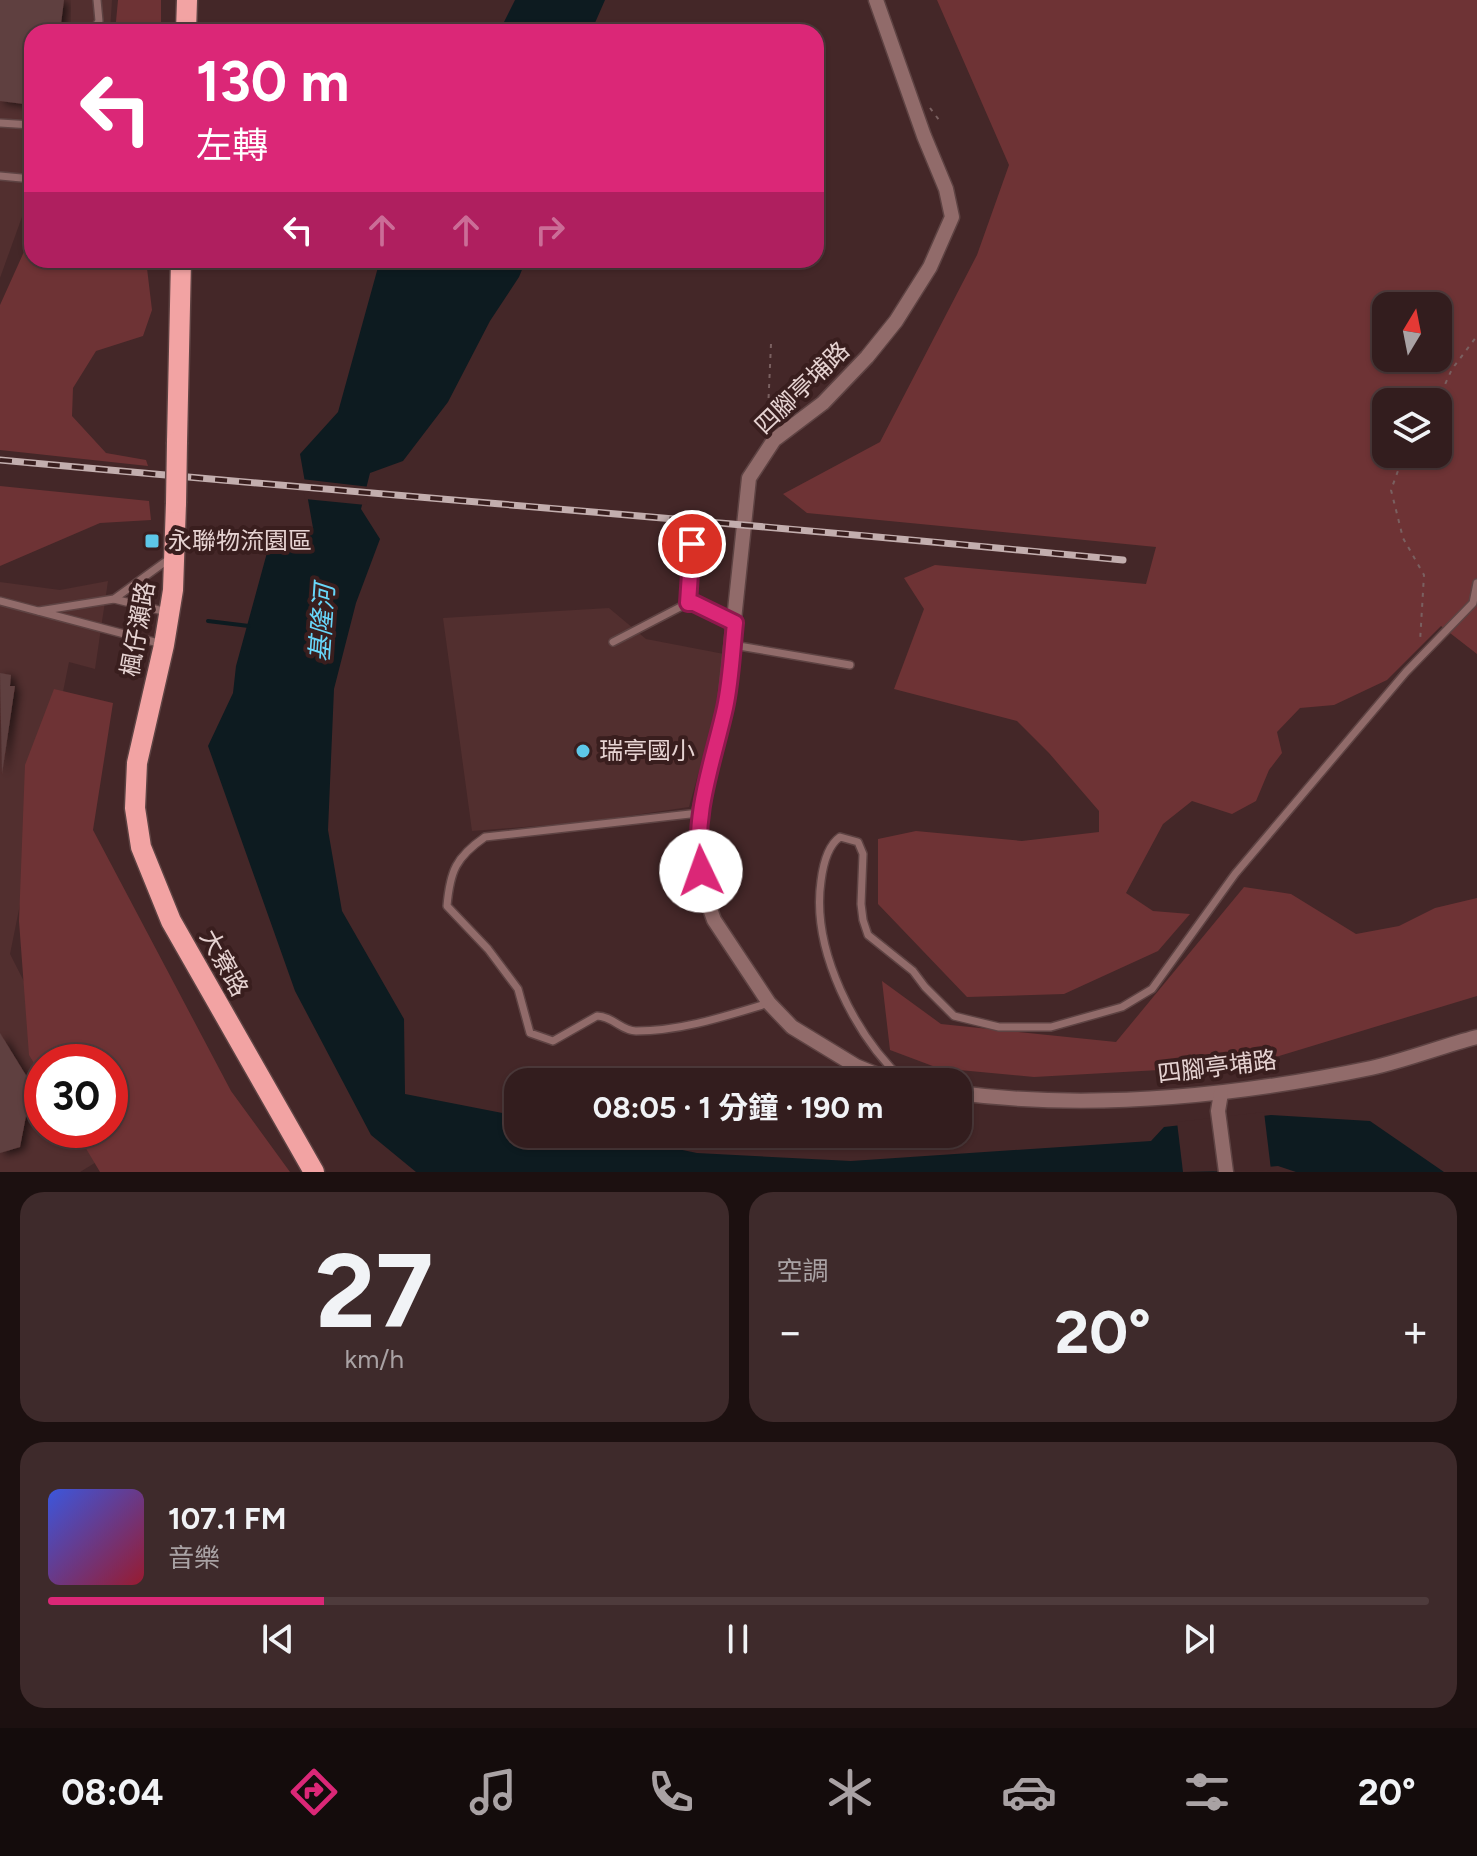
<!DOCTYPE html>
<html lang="zh-TW">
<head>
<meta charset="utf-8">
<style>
  :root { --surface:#331d1e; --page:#3e2a2b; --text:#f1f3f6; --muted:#a9a2a4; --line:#4e3b3c; --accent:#db2777 }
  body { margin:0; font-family:Figtree,"Noto Sans TC",sans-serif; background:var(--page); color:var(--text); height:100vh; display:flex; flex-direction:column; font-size:30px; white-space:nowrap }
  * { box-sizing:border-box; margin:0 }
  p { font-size:26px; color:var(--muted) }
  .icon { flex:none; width:44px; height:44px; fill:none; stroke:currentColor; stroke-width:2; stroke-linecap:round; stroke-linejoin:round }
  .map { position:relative; height:1172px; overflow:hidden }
  .sheet { display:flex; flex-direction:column; gap:20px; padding:20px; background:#1c1010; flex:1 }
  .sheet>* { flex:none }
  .top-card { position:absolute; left:24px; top:24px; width:800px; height:244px; border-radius:24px; box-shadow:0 2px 6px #0004,0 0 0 2px var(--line); background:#db2777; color:#fff; overflow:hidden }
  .needle { width:52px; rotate:10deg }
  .buttons { position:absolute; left:1372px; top:292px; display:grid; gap:16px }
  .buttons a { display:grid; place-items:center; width:80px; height:80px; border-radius:16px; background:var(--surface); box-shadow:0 2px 6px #0004,0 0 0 2px var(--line); font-size:40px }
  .speed { position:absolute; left:24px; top:1044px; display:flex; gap:16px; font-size:40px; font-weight:700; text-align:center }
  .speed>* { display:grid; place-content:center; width:104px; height:104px; border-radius:50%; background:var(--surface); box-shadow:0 2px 6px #0004,0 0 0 2px var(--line); line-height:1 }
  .speed .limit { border:12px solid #d22; background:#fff; color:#111 }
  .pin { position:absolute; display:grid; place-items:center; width:68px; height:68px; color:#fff; margin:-34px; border:4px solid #fff; border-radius:50%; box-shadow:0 2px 8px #0007 }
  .me { position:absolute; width:88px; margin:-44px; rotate:357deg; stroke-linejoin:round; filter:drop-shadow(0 0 6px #0008) }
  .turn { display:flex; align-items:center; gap:28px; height:168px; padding:0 40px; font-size:36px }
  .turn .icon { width:104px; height:104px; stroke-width:2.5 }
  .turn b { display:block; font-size:56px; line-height:68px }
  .lanes { display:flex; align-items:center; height:76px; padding:0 40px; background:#0003; justify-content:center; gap:40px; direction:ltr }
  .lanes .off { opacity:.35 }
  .big { font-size:60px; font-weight:700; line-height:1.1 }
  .sheet .card { flex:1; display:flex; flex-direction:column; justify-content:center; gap:12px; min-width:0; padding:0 28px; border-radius:24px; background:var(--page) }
  .sheet .dial { align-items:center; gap:0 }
  .dial b { font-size:104px; line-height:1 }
  .song { display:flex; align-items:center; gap:24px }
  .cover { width:96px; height:96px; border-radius:12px; background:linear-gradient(135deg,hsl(230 70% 55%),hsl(350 70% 35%)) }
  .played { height:8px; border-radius:4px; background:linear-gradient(90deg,var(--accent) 20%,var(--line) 20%) }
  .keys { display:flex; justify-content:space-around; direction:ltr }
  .heat { display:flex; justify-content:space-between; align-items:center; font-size:44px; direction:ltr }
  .sheet .tiles { flex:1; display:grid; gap:20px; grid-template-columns:1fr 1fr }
  .card:last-child { grid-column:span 2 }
  .trip { position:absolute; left:504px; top:1068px; width:468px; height:80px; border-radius:24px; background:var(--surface); box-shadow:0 2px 6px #0004,0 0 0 2px var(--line); font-weight:700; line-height:80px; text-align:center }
  .menu { display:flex; height:128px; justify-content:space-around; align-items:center; background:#140c0c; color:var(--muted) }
  .menu .icon { width:56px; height:56px }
  .menu .current { color:var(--accent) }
  .menu b { font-size:36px; color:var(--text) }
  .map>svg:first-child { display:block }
</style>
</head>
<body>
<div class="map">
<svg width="1477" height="1172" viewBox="0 0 1477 1172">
  <defs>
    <filter id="shadow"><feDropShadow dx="4.5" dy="2.5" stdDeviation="4" flood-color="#0009"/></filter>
  </defs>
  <rect width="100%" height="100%" fill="#442728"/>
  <g fill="#522f2f">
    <path d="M0,0H112L110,32H32V189L0,278Z"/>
    <path d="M108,581L95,669L69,662L10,954L65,1062H42V1130H99L111,1153L80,1172H0V582L60,590Z"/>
    <path d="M609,608L646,639L724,654L720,696L689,807L588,822L472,831L443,618Z"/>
  </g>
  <g fill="#6e3335" fill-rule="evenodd">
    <path d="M118,0H161V32H115Z"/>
    <path d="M937,0H1477V654L1441,626L1387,680L1334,705L1300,708L1277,732L1282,753L1269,770L1256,801L1232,814L1192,801L1163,824L1126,893L1153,911L1190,914L1158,951L1064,994L967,997L878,904V839L916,831L1022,841L1099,832V811L1049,753L1017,721L894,689L924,609L904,578L935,565L1146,584L1156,547L807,513L783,494L880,442L977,255L1009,165ZM1386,306H1438V358H1386ZM1386,402H1438V454H1386Z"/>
    <path d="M32,234V260H146L152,310L143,336L96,351L73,388L72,416L106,453L146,460L148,466L0,450V305Z"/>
    <path d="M0,486L149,501L151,520L100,523L0,566Z"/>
    <path d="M54,689L113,703L93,830L231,1091L290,1172H100L75,1130H110V1062H42V1076L29,1055L19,921L25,765Z"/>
    <path d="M1244,887L1291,894L1356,934L1399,926L1435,908L1477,898V996L1249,1065L1034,1077L938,1068L890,1050L882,981L941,1024L1116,1042Z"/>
  </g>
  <g fill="#0d1b20">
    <path d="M515,0H605L591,32H499Z"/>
    <path d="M380,260H526L519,277L490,321L448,402L403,461L370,473L361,509L380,539L356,603L334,689L328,830L342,911L404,1019L405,1094L518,1116V1134H605L697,1153L851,1161L1151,1141L1164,1127L1271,1115L1370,1121L1444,1172H1296L1278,1166L1213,1172H416L371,1135L295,991L208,746L233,693L236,666L268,549L313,528L300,454L338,412Z"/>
  </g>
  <g fill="#442728">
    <path d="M301,479L370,487L366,505L305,499Z"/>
    <path d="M1264,1112L1271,1170L1183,1172L1177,1122Z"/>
  </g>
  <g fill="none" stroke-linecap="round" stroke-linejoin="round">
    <g stroke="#0d1b20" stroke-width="4">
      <path d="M318,260L379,268"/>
      <path d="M208,621L249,626"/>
    </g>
  </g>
  <g fill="#5e3f3f" filter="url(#shadow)">
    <path d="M0,0H64L60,32H32V105L0,101Z"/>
    <path d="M0,673L11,675L10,686H15L2,774Z"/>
    <path d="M0,1033L32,1085L20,1147L0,1153Z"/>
  </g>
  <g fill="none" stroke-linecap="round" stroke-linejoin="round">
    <defs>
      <g id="lane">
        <path d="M92,32L99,21L97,0"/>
        <path d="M0,123L32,125"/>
        <path d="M0,176L32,179"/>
        <path d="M114,599L167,612"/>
        <path d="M0,601L162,644"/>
        <path d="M688,603L692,544"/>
        <path d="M39,611L114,599L169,559"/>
        <path d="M613,642L688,603H694L734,622"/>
        <path d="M733,645L850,665"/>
        <path d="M699,813L485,837C456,857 450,871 447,906L488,949L518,989L530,1033L553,1041L597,1016C612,1016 622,1031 636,1031C682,1031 726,1016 769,1003"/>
        <path d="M905,1082C855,1036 811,950 821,881C823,865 827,846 840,837L858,842L863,854L861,904L863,920L868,935L913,971L925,987L954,1016L999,1027H1051L1122,1007L1152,989L1235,874L1406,672L1473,603L1477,583"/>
      </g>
      <g id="street">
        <path d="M876,0L924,136L946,189L952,217L930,267L896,321L867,357L823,403L774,440L749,478L725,705L699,813L698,850L704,892L714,920L769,1003L792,1027L856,1066L895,1082"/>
        <path d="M958,1093C1095,1111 1236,1096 1371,1068C1407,1060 1442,1046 1477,1037"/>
        <path d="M1221,1093L1218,1111L1226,1172"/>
      </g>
      <g id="primary">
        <path d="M186,32L187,0"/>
        <path d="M177,442L181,260"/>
        <path d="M176,503L173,590L164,645L137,763L135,808L141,847L171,921L314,1172"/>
      </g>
    </defs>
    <use href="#lane" stroke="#5e4343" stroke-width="10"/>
    <use href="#street" stroke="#5e4343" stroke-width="17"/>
    <use href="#primary" stroke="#5e4343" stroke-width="23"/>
    <g stroke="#7a6060" stroke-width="2" stroke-dasharray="4 6" stroke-linecap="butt">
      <path d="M930,108L939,120"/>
      <path d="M771,344L768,410L771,423"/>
      <path d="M1437,402L1452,369L1477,336"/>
      <path d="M1408,454L1399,468L1391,490L1403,538L1424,575L1420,642"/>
    </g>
    <use href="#lane" stroke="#916b6a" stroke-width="7"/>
    <use href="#street" stroke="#916b6a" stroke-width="14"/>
    <use href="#primary" stroke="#f2a3a3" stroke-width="20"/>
    <defs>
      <path id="rail" d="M0,460C374,495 749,523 1123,560"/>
    </defs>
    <use href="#rail" stroke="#c3aeae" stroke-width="7"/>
    <use href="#rail" stroke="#391e1e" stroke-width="4" stroke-dasharray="12" stroke-linecap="butt"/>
    <defs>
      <path id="primary-bridge" d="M176,503L177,442"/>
    </defs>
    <use href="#primary-bridge" stroke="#5e4343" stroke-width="23" stroke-linecap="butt"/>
    <use href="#primary-bridge" stroke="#f2a3a3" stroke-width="20"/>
  </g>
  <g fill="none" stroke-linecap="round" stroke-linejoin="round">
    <defs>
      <path id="route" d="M692,544L688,603H694L735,623C732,651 731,680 725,708C713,762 692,815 701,871"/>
    </defs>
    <use href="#route" stroke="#8e194d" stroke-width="20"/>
    <use href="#route" stroke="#db2777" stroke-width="14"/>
  </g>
  <g fill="#5dc7e8" stroke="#391e1e" stroke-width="3">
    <rect x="144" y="533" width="16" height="16" rx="4"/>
    <circle cx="583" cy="751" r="8"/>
  </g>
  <g text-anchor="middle" stroke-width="8" stroke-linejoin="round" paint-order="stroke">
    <g font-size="24" fill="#e6d3d2" stroke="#391e1e">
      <text transform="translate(802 388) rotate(-44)" y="8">四腳亭埔路</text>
      <text transform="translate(138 629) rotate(-80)" y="8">楓仔瀨路</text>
      <text transform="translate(224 963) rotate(61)" y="8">大寮路</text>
      <text transform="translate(1217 1067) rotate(-7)" y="8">四腳亭埔路</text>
    </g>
    <g font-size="24" fill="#e6d3d2" stroke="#391e1e" text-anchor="start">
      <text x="168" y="549">永聯物流園區</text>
      <text x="599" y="759">瑞亭國小</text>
    </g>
    <g font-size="26" font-style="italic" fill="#68d7fa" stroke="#391e1e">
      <text transform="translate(322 623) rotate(-86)" y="9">基隆河</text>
    </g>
  </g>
</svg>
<div class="buttons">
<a><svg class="needle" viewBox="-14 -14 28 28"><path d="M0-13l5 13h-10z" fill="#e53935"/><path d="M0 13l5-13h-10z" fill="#a9a2a4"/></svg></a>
<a><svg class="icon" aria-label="layers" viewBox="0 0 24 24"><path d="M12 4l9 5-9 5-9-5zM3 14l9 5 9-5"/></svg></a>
</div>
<div class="speed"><div class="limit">30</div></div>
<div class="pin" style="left:692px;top:544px;background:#d93025"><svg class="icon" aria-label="arrive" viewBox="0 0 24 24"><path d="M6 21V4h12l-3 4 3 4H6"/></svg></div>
<svg class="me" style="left:701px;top:871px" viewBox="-20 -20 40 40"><circle r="19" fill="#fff"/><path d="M0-13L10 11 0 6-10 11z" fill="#db2777"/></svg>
<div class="trip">08:05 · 1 分鐘 · 190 m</div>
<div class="top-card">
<div class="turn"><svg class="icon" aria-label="left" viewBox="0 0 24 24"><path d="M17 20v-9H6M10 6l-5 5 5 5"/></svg><div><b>130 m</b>左轉</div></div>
<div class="lanes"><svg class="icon" aria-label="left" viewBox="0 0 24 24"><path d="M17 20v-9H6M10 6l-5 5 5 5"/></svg><svg class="icon off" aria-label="ahead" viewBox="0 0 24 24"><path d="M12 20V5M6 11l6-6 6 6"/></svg><svg class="icon off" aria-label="ahead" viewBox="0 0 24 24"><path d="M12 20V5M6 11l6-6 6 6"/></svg><svg class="icon off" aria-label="right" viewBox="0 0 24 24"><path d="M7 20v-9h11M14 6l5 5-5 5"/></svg></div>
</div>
</div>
<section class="sheet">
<div class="tiles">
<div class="card dial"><b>27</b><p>km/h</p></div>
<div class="card"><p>空調</p>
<div class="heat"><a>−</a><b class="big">20°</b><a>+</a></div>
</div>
<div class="card">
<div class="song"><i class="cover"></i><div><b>107.1 FM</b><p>音樂</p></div></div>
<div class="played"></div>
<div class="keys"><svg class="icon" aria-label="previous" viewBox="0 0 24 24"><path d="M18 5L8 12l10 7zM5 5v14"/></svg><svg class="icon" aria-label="pause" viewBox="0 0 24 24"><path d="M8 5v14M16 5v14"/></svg><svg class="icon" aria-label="next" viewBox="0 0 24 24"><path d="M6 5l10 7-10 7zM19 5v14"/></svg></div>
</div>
</div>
</section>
<nav class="menu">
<b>08:04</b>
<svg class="icon current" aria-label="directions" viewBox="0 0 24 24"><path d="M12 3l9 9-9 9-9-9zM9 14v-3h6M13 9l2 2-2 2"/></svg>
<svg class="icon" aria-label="music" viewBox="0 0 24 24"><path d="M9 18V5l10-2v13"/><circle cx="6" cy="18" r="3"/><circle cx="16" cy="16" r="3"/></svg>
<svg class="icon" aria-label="phone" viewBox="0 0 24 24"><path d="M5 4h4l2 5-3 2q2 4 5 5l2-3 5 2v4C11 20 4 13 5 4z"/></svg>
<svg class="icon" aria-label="climate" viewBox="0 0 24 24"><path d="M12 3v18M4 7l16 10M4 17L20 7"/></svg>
<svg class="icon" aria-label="car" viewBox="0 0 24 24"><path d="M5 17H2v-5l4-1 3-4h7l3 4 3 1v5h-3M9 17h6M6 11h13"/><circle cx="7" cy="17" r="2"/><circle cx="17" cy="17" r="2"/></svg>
<svg class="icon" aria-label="filters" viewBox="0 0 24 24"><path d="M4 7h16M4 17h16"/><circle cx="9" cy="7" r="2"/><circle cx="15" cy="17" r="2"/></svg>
<b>20°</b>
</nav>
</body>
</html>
